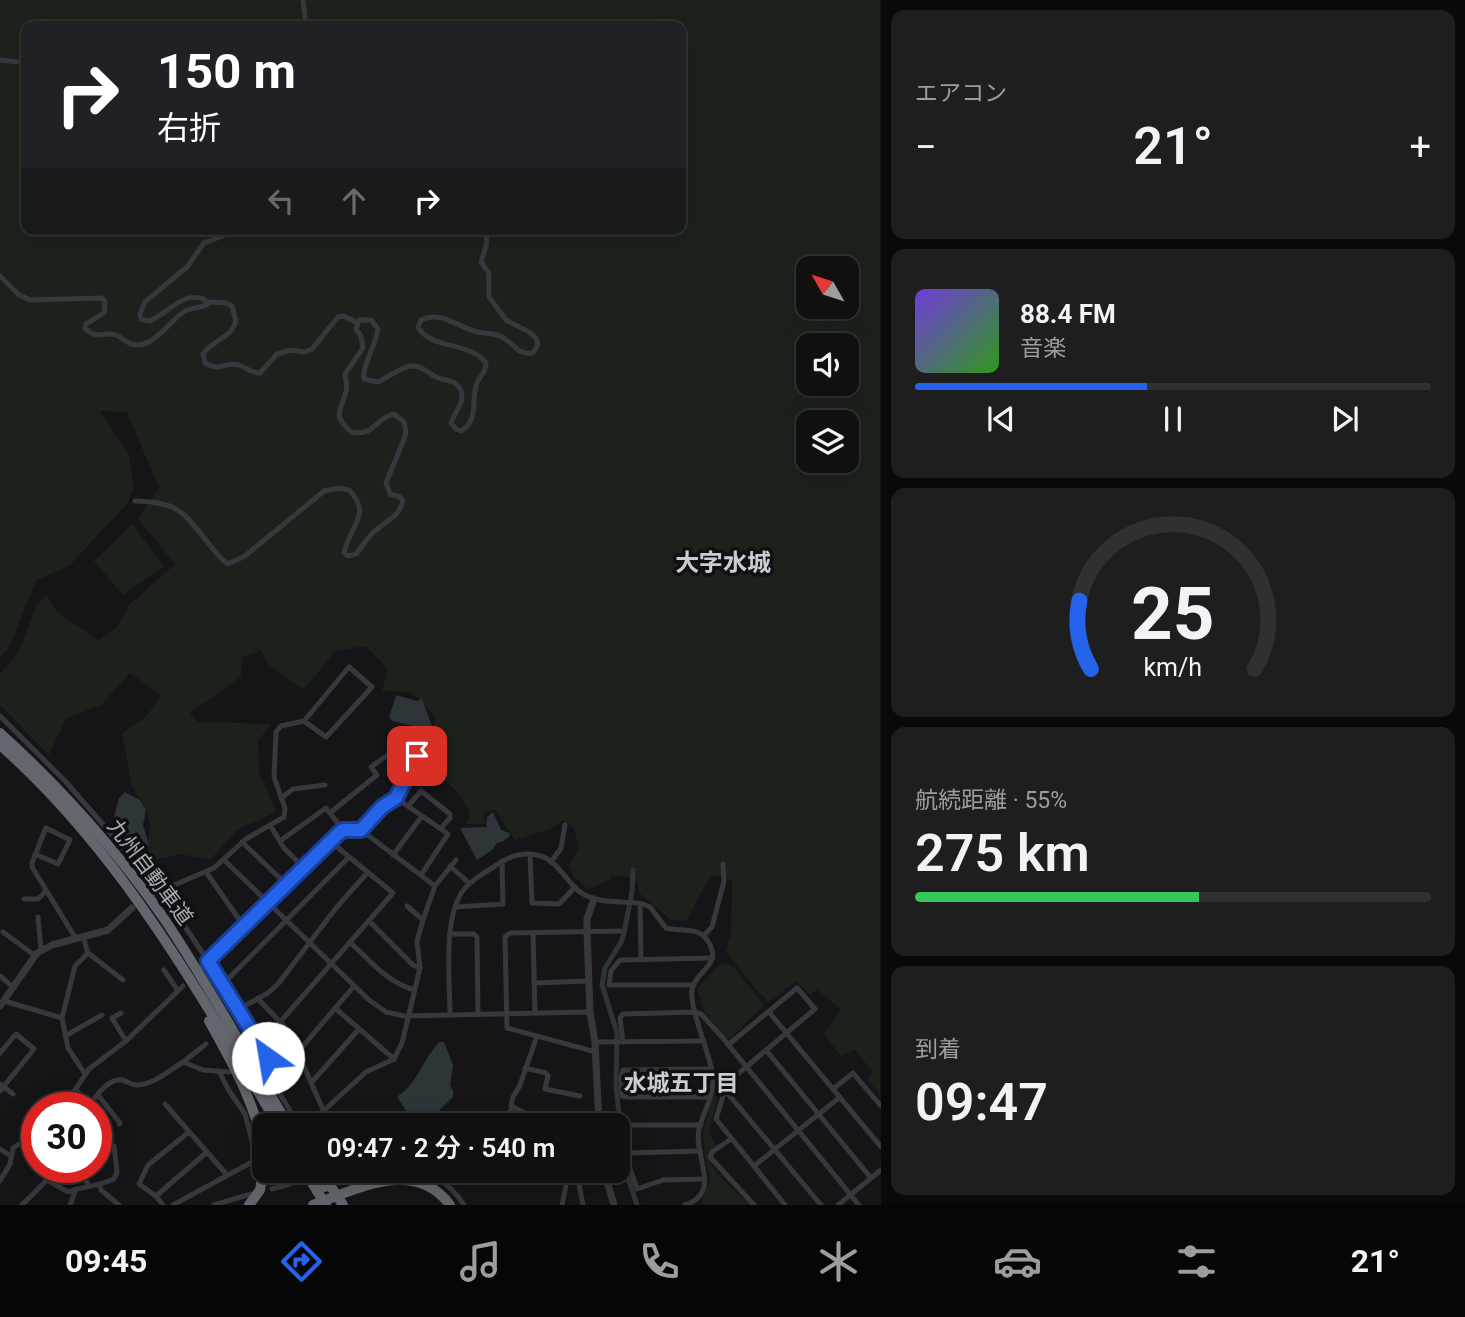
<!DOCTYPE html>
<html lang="ja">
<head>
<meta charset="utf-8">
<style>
  :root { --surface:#101011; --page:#1e1e1f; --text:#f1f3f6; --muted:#9c9d9f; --line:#303031; --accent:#2563eb }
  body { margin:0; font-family:Roboto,"Noto Sans JP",sans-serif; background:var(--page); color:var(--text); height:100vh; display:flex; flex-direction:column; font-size:26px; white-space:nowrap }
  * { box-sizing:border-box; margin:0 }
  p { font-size:23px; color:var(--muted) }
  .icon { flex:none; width:38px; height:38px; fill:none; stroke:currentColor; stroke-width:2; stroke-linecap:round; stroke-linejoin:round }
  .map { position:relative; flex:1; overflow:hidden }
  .side { display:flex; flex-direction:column; gap:10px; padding:10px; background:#090909; width:584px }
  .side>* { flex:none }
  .hud { position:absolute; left:21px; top:21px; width:665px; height:214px; border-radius:14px; box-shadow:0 7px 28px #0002,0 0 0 2px var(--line); background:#202124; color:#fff; overflow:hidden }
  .needle { width:46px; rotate:309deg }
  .buttons { position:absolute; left:796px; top:256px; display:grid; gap:14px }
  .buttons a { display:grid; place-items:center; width:63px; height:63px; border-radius:14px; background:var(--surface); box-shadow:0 7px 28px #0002,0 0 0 2px var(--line); font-size:35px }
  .speed { position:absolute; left:21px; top:1092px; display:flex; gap:14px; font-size:35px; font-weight:700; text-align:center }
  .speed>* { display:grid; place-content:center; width:91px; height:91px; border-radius:50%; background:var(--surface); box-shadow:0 7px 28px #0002,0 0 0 2px var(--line); line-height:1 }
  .speed .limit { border:10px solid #d22; background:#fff; color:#111 }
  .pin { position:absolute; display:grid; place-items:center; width:60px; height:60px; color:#fff; margin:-30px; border-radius:14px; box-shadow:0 4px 10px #0006 }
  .me { position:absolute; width:77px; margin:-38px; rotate:328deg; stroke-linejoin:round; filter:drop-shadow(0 0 5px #0008) }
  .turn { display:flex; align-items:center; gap:24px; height:147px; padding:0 21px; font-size:32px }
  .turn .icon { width:91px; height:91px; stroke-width:2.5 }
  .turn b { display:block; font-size:49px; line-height:60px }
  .lanes { display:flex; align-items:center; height:66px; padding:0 21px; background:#0003; justify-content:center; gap:35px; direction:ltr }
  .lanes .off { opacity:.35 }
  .big { font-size:52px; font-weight:600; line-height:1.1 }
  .side .card { flex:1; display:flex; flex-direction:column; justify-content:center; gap:10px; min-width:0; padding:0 24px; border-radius:14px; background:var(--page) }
  .side .dial { align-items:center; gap:0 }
  .dial svg { height:182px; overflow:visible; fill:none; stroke:var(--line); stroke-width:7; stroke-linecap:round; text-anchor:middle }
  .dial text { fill:var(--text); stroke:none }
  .song { display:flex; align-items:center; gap:21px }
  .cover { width:84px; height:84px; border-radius:10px; background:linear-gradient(135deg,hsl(260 70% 55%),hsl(110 70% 35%)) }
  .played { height:7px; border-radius:4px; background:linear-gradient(90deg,var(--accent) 45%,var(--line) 45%) }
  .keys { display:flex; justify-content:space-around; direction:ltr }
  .heat { display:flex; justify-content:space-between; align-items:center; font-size:38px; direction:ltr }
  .charge { height:10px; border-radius:5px; background:linear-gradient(90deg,#34c759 55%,var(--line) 0) }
  .trip { position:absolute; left:252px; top:1113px; width:378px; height:70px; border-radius:14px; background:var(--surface); box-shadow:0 7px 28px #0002,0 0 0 2px var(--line); font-weight:600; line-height:70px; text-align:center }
  .menu { display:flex; height:112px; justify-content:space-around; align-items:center; background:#060607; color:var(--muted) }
  .menu .icon { width:49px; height:49px }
  .menu .selected { color:var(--accent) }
  .menu b { font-size:32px; color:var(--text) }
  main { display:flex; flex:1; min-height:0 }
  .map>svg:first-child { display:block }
</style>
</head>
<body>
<main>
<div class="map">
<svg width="881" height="1205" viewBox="0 0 881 1205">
  <rect width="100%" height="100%" fill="#151517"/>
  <g fill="#1c211c" fill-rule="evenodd">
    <path d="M0,0H880V1095L868,1080L872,1071L855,1050L841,1056L824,1035L841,1009L817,990L810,995L796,981L769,1002L751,984L726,951L731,933L732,880L713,875L701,892L687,921L671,920L639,893L638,883L628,877L612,876L607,881L588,889L573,876L569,865L579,848L574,828L563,821L550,829L515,840L495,810L484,812L485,824H466L470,813C459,791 444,776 421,766L425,748L436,717L411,692L382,691L388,669L365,646L335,651L304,690L269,665L261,650L242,657L241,677L190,713L198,722L271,724L258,741L259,772L276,812L237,830L210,860L180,854L146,862L150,826L147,810L132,787L122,733L146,717L161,696L130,673L100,706L66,718L49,755L0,705V674L20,649L37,603L47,595L57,612L99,640L118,626L129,605L175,564L138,519L159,488L127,412L100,411L129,455L134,488L128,503L69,566L36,580L9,648L0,657ZM26,26H681V229H26ZM808,268H847V306H808ZM808,345H847V383H808ZM808,422H847V460H808Z"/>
    <path d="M132,524L164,566L123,595L94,561Z"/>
    <path d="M722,962L735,968L764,1005L731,1038H726L704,1012L697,989Z"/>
    <path d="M715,1087H720L709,1132L715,1146L709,1152C708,1173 737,1192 751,1205H703L702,1200L710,1181L705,1157L703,1132Z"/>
  </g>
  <g fill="#2d3539">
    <path d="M396,695L417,701L422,699L432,726L421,728L392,721L389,717Z"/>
    <path d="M125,792L140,800L146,810L143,825L149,845L147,848L132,847L113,822L119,798Z"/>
    <path d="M493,812L501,830L509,833L510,836L502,842L497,843L492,850L477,860L460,828L486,827L487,817Z"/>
    <path d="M440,1042H444L453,1065L450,1086L453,1090V1097L424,1125H416L397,1097C401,1093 407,1090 410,1085C422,1071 427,1053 440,1042Z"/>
  </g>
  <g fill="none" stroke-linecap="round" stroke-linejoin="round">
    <path stroke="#2d3539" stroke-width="5" d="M633,870L632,892L624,933L621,942L605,968L602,985L617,1033L616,1086L625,1169L637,1205"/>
    <path stroke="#333437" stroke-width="5" stroke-dasharray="5 2.5" stroke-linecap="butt" d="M287,1185L330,1171"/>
    <g stroke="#37383b" stroke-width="5">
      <path d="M303,0L306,26"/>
      <path d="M0,60L18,62L26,65"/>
      <path d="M0,276L19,295L30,300L102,298L105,302L104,313L86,324L85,328C98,341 103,331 116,335C121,337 126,342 131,344C152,350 168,323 182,313C190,307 199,309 208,304L204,299C180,292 171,312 150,321L141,319L140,314L145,302L187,267L204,243L233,232L236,229"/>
      <path d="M208,302L226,303L232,306L236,321C231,339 212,340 203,354L205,363C220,373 225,361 239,365C247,368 251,373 260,373L277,354L291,350L304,352L312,349L338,317L344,316L357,323"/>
      <path d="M135,501C178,502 183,511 209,544C215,551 220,559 228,564L245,556L324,491L339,488L349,490C373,514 349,527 344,553L348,556L356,554C361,548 365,541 371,535C382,522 398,520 403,501L400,497L390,494L386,483L404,439L406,432L404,422L394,414C375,418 375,437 351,432C332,414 340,413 346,392C348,386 345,380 345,374L363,348L361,336L356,329L359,320H371L378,329C376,345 361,368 364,379L377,382C388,378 396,370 407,367C421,363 426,373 438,378C447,381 457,380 461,391C465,403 454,413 451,423L456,429L461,431C480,420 470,400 477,383C480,375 486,373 486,363C470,341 431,350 418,327L421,320C442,310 458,328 478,332C486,334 493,333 500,336C513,342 518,356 533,353L538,344L536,338L529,332L506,320L489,297V273L481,262L486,246L487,229"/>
      <path d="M0,716L66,782L161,891L208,961L237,1010L263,1047L278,1091L299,1125"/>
      <path d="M281,798L293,789L325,785"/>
      <path d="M396,798L448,834L421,875"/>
      <path d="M408,806L421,791L450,814V818L441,828"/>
      <path d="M331,812L377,775L371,767L402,745L411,748L417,756L396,798L382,807L361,830"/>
      <path d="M270,825L284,848L303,867"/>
      <path d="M280,841L326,808L343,830"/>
      <path d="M242,842L286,884"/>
      <path d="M35,854L58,864L70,840L46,828L45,830L32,863V867L76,939"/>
      <path d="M393,855L422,816"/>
      <path d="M530,855L532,903L559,904L575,887"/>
      <path d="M224,860L369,1000L386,1012L404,1016L590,1012"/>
      <path d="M551,862L561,848L565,825"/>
      <path d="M450,866L469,883"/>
      <path d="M206,872L243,925"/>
      <path d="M153,894L214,868L246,839L284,817L285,808L274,777L276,732L281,726L304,721L349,667L372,687L326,737L304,721"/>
      <path d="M24,899H38L46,891"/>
      <path d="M640,903L641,959"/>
      <path d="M407,906L423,920"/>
      <path d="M456,907L503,904L502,861"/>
      <path d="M38,917L41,950"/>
      <path d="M369,921L413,965L420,968"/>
      <path d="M3,932L34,955"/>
      <path d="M533,933L535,1013"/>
      <path d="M450,934H474L477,937L478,1015"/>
      <path d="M704,935L712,927L724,881L723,864"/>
      <path d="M83,937L88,953L123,980"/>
      <path d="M350,942C370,961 387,982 414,990"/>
      <path d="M202,967L343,830H361L435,886"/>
      <path d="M164,970L178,991"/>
      <path d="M0,976L14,988"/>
      <path d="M534,983L589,981"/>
      <path d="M222,985L349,857"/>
      <path d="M694,985H609L611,971L620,960L712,958"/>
      <path d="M258,999L288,1030L324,1112"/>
      <path d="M4,1001L62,1018"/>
      <path d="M335,1008L394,1059"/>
      <path d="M237,1010L268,993L278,984L336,908L368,872"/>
      <path d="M769,1012L881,1147"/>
      <path d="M121,1013L112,1018L126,1041"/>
      <path d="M450,1014C450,980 442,915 465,888C473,879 485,872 495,866C509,856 524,851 541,856C557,861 567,882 580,892C599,905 622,900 643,904L650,907L666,928C682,932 700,926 709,943C722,966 696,970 692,989C689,1010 711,1054 713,1078C714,1095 703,1113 699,1129C693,1155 723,1193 685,1205"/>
      <path d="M281,1021L393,893L331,842"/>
      <path d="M65,1036L102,1015"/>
      <path d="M537,1036L520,1085L513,1097L511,1106L529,1115L565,1123"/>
      <path d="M595,1042L704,1041"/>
      <path d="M623,1042L620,1018L623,1014L696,1012L701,1014L722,1037L859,1205"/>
      <path d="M728,1045L797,988L815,1009L727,1083L716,1119L785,1205"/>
      <path d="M766,1050L871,1178"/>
      <path d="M298,1052L354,986"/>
      <path d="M596,1052L507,1028L505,937L510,933L620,931"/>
      <path d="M0,1053L16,1034L34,1049L0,1091"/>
      <path d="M183,1062L206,1044"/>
      <path d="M525,1068L546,1073L548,1076L545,1089L580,1096"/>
      <path d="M85,1074L68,1048L62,1018L75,966L88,953"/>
      <path d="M311,1083L359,1029"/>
      <path d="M0,1084L13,1094"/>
      <path d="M724,1089L821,1205"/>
      <path d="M833,1089L853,1073L881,1106"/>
      <path d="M75,1090L91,1103"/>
      <path d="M98,1095L120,1123L119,1124"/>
      <path d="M710,1097H625L622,1096L621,1078L623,1070L711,1069"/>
      <path d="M165,1104L227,1175"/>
      <path d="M63,1108L89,1069L126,1041L183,986"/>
      <path d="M88,1108C94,1098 108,1078 122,1080C127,1081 132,1086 138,1085C154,1084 170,1070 183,1062L203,1070L229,1072"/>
      <path d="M308,1125L366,1072L394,1059L402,1043L420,968L417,941L423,920L435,886L456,860"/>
      <path d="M483,1125L505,1118L513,1107"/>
      <path d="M701,1125H627L625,1128L629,1166L637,1189L663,1180L705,1179"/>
      <path d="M731,1139L712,1152L710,1157L754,1205"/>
      <path d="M0,1149L11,1156"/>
      <path d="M628,1153L700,1151"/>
      <path d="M754,1166L840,1097"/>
      <path d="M82,1167L81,1172L89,1186"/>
      <path d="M342,1171L352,1180C367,1179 382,1173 397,1171C426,1168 449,1181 464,1205"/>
      <path d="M47,1180L68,1192C84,1186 99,1186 114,1179L117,1172L114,1146"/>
      <path d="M0,1181L10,1164L13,1148L37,1132"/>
      <path d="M447,1183L453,1171"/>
      <path d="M100,1186L101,1190L119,1205"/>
      <path d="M272,1189L287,1185"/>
      <path d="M156,1196L207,1152"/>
      <path d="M22,1205L47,1180L54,1167"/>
      <path d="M70,1205L76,1189"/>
      <path d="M163,1205L156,1196L139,1184L148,1165L189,1132"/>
      <path d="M173,1205L252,1162L256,1157L245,1114L228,1089L220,1073"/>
      <path d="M214,1205L251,1194"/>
      <path d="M562,1205L567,1180L578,1179"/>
      <path d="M583,1205L578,1179L604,1171"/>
      <path d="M838,1205L881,1170"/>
    </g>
    <g stroke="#37383b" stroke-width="7">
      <path d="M594,899L587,919V931L590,1012L595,1042L599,1125"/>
      <path d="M0,1006L37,953L52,945L108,930L132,908"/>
      <path d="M604,1171L614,1205"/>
    </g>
    <g stroke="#63666c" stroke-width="10">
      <path d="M0,733C62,789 118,852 165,920C209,986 248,1057 288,1125"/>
      <path d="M0,745C120,851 197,989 278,1125"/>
      <path d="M209,1021C233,1064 262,1114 264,1163"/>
      <path d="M305,1171L317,1191"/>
      <path d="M315,1171L325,1187"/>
      <path d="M249,1205L260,1190L264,1167"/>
      <path d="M313,1205C356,1189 415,1158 450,1205"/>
    </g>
    <g stroke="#63666c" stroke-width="10">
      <path d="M330,1185L343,1205"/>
      <path d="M317,1191L326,1205"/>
    </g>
  </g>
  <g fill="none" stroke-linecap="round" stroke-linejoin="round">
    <defs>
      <path id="route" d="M268,1058L208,961L338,834L343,830H361L382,807L396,798L417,756"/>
    </defs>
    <use href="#route" stroke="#184099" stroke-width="18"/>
    <use href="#route" stroke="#2563eb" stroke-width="12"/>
  </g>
  <g text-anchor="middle" stroke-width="7" stroke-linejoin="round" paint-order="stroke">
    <g font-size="21" fill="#a9aeb5" stroke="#101012">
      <text transform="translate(150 872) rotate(53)" y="7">九州自動車道</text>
    </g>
    <g font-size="23" font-weight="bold" fill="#c9ccd2" stroke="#101012">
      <text x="681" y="1091">水城五丁目</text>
    </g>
    <g font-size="24" font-weight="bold" fill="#c9ccd2" stroke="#101012">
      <text x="723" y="571">大字水城</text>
    </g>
  </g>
</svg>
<div class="buttons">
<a><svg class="needle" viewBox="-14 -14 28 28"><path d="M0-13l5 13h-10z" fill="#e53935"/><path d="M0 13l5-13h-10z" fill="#9c9d9f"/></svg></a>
<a><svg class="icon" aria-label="sound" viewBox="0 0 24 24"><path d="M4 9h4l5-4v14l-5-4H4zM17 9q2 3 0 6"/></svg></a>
<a><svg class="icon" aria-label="layers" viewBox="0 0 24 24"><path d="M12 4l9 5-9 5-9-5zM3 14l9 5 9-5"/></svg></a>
</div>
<div class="speed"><div class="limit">30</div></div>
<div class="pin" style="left:417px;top:756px;background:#d93025"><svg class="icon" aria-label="arrive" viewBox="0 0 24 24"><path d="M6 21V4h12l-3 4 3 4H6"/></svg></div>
<svg class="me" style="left:268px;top:1058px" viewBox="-20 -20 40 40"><circle r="19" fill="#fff"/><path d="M0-13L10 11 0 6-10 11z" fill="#2563eb"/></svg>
<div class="trip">09:47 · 2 分 · 540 m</div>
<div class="hud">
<div class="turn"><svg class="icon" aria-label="right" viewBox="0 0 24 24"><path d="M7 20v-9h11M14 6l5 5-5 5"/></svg><div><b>150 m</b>右折</div></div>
<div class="lanes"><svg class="icon off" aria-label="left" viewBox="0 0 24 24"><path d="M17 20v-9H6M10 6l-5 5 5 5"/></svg><svg class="icon off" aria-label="ahead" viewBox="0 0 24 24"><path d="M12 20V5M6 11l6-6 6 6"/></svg><svg class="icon" aria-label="right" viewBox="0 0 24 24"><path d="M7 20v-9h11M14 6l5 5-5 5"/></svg></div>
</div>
</div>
<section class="side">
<div class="card"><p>エアコン</p>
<div class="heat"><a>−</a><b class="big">21°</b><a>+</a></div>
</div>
<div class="card">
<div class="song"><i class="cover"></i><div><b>88.4 FM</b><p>音楽</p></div></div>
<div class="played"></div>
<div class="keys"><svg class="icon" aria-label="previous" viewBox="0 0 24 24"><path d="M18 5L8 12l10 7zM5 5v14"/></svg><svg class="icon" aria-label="pause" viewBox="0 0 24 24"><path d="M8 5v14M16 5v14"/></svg><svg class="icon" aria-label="next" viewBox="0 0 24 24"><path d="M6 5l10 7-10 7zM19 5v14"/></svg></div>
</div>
<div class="card dial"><svg viewBox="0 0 100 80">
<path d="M14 69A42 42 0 1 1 86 69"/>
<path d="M14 69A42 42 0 0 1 9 39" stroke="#2563eb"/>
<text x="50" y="56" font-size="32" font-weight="700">25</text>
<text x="50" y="72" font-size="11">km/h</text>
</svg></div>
<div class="card"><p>航続距離 · 55%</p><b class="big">275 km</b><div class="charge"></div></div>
<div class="card"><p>到着</p><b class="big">09:47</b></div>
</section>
</main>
<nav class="menu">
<b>09:45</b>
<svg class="icon selected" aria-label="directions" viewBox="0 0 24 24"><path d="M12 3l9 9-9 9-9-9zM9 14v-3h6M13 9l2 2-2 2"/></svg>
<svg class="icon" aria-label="music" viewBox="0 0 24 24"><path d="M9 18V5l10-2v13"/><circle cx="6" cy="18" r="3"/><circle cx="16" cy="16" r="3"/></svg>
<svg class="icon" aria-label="phone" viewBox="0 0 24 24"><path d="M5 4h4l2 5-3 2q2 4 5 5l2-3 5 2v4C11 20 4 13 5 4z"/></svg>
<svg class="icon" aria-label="climate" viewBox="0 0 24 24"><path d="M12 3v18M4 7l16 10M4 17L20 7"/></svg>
<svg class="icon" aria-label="car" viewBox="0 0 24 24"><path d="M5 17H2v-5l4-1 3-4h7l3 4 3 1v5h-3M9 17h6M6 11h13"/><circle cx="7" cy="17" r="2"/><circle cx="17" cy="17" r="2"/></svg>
<svg class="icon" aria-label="filters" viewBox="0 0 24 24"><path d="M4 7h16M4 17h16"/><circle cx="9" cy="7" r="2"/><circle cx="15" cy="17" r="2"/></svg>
<b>21°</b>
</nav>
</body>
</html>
